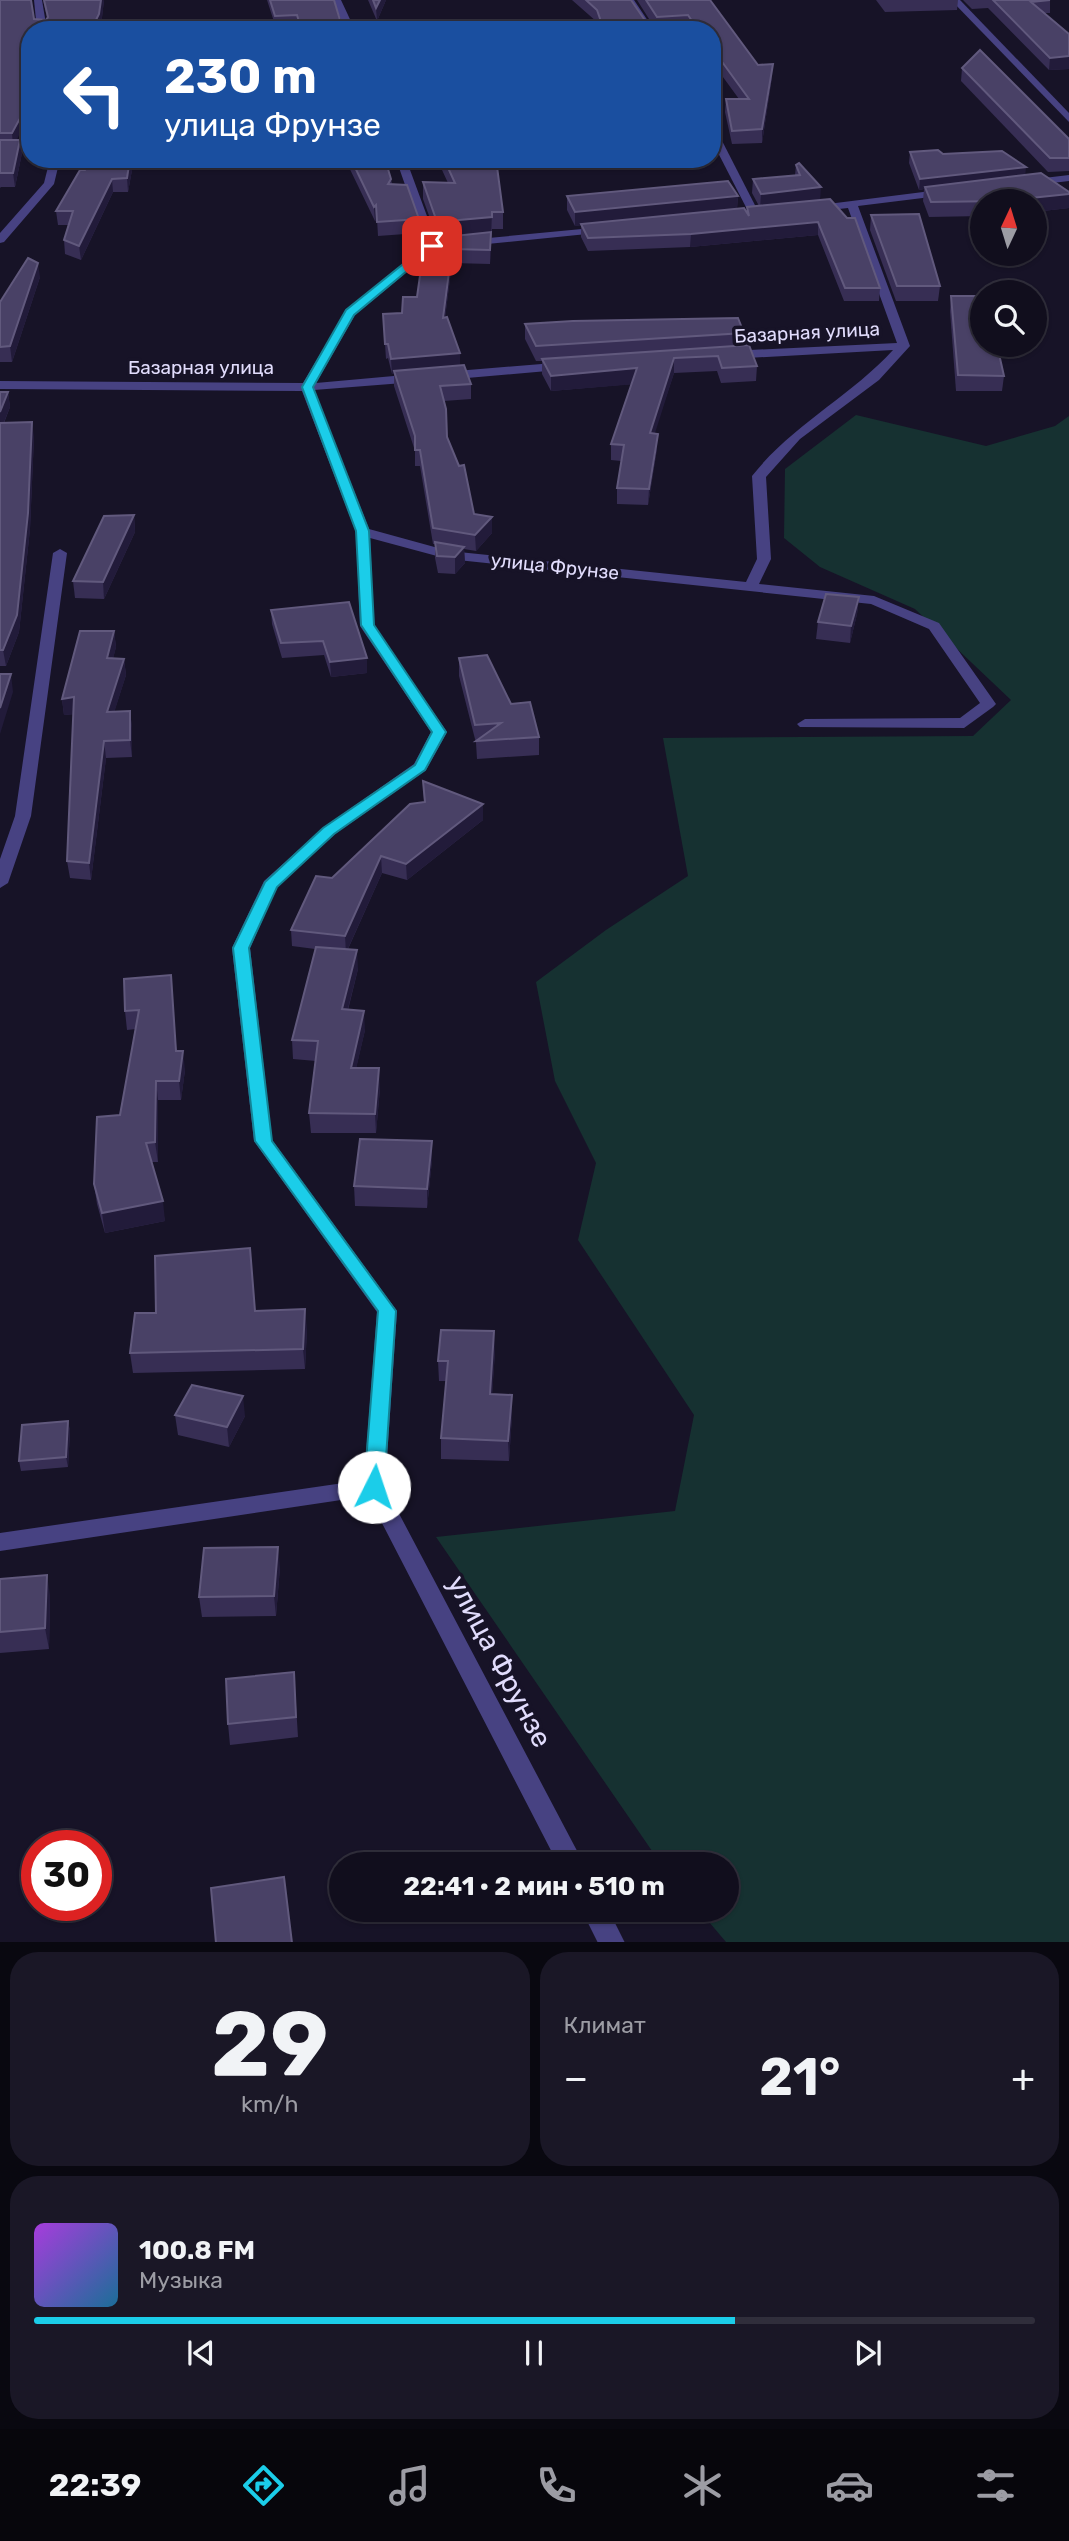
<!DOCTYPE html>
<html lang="ru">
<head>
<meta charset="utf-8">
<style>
  :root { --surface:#110e1d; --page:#1a1726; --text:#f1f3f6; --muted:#9c9ca4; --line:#302e3b; --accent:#1bcde9 }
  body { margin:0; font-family:Rubik,sans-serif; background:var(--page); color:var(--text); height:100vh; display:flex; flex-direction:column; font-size:26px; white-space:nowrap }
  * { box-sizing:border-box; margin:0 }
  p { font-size:23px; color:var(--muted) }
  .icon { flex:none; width:38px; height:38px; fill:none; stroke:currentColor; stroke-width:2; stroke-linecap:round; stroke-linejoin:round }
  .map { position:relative; height:1942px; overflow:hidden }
  .side { display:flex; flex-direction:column; gap:10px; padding:10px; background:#090810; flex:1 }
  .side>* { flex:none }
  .banner { position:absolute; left:21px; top:21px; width:700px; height:147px; border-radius:28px; box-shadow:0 2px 5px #0004,0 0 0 2px var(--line); background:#1a4fa0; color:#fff; overflow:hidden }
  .needle { width:46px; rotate:4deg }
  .tools { position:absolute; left:970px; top:189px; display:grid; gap:14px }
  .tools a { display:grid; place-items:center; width:77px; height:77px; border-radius:50%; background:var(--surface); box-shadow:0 2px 5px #0004,0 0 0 2px var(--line); font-size:35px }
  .speed { position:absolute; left:21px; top:1830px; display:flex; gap:14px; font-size:35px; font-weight:700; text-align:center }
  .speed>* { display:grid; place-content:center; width:91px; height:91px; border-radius:50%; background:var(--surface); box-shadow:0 2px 5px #0004,0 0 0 2px var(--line); line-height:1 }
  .speed .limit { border:10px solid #d22; background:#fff; color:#111 }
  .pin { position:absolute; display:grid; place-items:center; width:60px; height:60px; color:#fff; margin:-30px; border-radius:14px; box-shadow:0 4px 10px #0006 }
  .me { position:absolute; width:77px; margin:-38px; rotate:4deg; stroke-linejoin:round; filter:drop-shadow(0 0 5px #0008) }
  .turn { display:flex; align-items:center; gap:24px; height:147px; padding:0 28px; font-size:32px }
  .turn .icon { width:91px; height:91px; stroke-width:2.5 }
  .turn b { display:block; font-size:49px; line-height:60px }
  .big { font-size:52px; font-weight:700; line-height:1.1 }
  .side .widget { flex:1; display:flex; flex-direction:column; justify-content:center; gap:10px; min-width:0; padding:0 24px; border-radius:28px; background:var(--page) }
  .side .dial { align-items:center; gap:0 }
  .dial b { font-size:91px; line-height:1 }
  .song { display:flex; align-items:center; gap:21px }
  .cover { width:84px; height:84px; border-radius:10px; background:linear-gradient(135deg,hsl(280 70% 55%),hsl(200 70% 35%)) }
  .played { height:7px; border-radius:4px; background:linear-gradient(90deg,var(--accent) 70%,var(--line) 70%) }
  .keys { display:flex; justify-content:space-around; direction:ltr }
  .heat { display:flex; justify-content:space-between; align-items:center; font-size:38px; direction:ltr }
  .side .tiles { flex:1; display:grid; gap:10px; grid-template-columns:1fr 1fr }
  .widget:last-child { grid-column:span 2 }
  .trip { position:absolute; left:329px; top:1852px; width:410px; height:70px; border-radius:35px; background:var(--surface); box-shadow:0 2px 5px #0004,0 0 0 2px var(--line); font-weight:700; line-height:70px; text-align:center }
  .tabs { display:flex; height:112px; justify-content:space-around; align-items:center; background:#07060c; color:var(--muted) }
  .tabs .icon { width:49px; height:49px }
  .tabs .current { color:var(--accent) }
  .tabs b { font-size:32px; color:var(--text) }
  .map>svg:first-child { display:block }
</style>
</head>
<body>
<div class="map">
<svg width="1069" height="1943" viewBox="0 0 1069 1943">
  <rect width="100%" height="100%" fill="#171327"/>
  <path fill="#163131" d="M856,415L986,446L1055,426L1069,416V1942H726L698,1909H726V1864H661L436,1537L675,1511L694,1415L578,1240L596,1163L555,1081L536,982L606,930L688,876L663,738L973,736L1011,700L915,609L820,567L784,538L785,469Z"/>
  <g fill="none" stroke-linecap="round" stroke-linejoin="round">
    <g fill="#474282" fill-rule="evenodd">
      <path d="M34,0H42L47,30H37Z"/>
      <path d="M333,0H341L355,30H345Z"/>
      <path d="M625,0H634L654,30H645Z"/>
      <path d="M951,0H960L1069,113V122Z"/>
      <path d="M712,128L717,131L760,215L759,217L750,215L712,141Z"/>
      <path d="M50,159H60L54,184L4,242L0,243V233L44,183Z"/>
      <path d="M396,159H406L438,246L355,315L316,383L416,374L422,378L416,382L314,390L369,529L449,551L746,582L757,559L752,476C792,425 850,397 893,350L730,359L724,355L730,351L897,343L848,208L812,212L807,209L812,206L947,189L952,192L947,195L858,206L910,346L879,380L800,439L766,477L771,559L759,584L874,596L939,623L996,704L993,707L964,728L800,727L797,724L805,719L960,718L980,703L929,629L871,604L448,559L370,538L374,626L447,732L426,770L335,834L277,887L250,948L272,1140L397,1311L385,1487L584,1864H558L368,1496L0,1551V1533L364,1480L377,1312L254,1141L232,948L264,881L323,828L414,764L431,732L360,626L356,532L302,391L0,389V381L303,383L346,311L426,245Z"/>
      <path d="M1069,175V181L1027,186L1022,183L1027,180Z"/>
      <path d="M603,227L609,230L607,232L467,246L461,243L467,240Z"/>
      <path d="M566,362L570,363V369L444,380L438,376L444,372Z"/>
      <path d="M60,549L67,553L31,816L8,883L0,888V859L15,816L53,553Z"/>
      <path d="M581,1909H608L625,1943H598Z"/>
    </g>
  </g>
  <g fill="#372e54">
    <path d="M0,0L34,19L46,20L47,18L43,0H104L101,26L99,30H30L17,140H20L22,153L15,187H1L0,188Z"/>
    <path d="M267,0H334L343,30H298L297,27L276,28Z"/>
    <path d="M368,0H386L377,21Z"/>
    <path d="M572,0H631L645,30H599L597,22Z"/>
    <path d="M637,0H710L758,65L772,77L762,143L732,144L725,112L726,99H739L712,62V30H689L687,28L656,30Z"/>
    <path d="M876,0H958L957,10L885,12Z"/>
    <path d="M963,0H1050V13H1044L1069,34V69L1049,70L988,8L972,9Z"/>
    <path d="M962,68L1069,139V171L1048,172L961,81Z"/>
    <path d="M910,152L943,154L1025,175L1069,192V208L1034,212V201H982V216L929,217L923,201L924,189L919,190L909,163Z"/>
    <path d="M89,159H134L128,192H113L81,260L65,254L64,240L68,225H58L56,211L85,170Z"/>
    <path d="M345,159H385L391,179L392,184L419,219V233L378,236L377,219L375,221Z"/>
    <path d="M437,159H502L496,160L503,212V229H492L490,264L452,263L445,318L460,353V366L471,384V399L444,401L447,437L474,514L492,517V533L476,551L464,549L465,563L455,574L438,573L435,558V544H433L420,466H415V451L394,386V374H392L388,358L386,359L383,314L402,313L417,297L437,238L423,199V182L448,183Z"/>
    <path d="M796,165L880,288L879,301H844L818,235L690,247L588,251L581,237V225L575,226L567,210V196H738L737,208L747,212V207L759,206L752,193L753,179L795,175Z"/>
    <path d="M871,215L940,286L938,301H896L870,230Z"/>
    <path d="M40,277L12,362H0V302Z"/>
    <path d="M951,296L1004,376L1002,391H956L950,311Z"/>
    <path d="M525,324L744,333L743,346L757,366L756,381L721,383L717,371L674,373L654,433L657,449L648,505L617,504V488L621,461L611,460V444L632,384L551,391L542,374V361H536L525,339Z"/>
    <path d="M0,392H8L10,407L4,423L34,437L30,529L19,632L6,666H0Z"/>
    <path d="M134,515L135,532L104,599L75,598L73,581Z"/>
    <path d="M859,597L857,614L850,643L816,639L818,622Z"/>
    <path d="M349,602L367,673L331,677L324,655L282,658L272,624L271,610Z"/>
    <path d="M114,631L116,647L113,658L124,659L126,675L114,712L130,711L132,728V757L106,758L91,880L70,878L67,861L74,714L64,715L62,699Z"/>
    <path d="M459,658L511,704L539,737V755L477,759L476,743L459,676Z"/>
    <path d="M423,781L483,820L407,880L382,873L348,949L358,969L348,1010L365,1030L356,1068L380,1088L376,1133H311L309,1113L316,1061L293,1059L292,1040L315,949L292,946L291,930L332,878L424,802Z"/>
    <path d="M171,975L176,1051L185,1070L181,1100H158V1162H152L165,1221L105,1233L97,1204L94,1184L120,1115L136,1029L127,1030L125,1011Z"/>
    <path d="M432,1160L427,1208L355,1206L354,1186Z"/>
    <path d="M255,1311L307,1329L305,1369L133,1373L130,1353Z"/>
    <path d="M495,1351L492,1394L512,1415L509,1461L441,1459V1438L446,1381H439L438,1361Z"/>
    <path d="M175,1415L245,1416L229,1447L178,1435Z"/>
    <path d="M68,1421L70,1431L68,1467L21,1471L19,1461Z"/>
    <path d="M280,1567L276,1616L202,1617L199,1597Z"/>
    <path d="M0,1579L50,1595L49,1649L0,1653Z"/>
    <path d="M294,1672L298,1737L230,1745L228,1724Z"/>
  </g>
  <g fill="#221b3a">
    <path d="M101,0H104L101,26L99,30H91Z"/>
    <path d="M380,0H386L377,21L376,8Z"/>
    <path d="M1069,56V69L1049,70L1050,58Z"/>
    <path d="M773,64L772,77L762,143V129Z"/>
    <path d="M30,100V116L13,146L12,133Z"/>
    <path d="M20,140L22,153L15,187L13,173Z"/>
    <path d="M130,159H134L128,192L127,178Z"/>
    <path d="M1026,167L1025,178L925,187L924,189L919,190L920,179Z"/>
    <path d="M112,179L113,192L81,260L79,246Z"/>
    <path d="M821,187L820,201L760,208L761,194Z"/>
    <path d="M1069,194V208L1034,212V201H1002Z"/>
    <path d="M738,196L737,210L575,226V212Z"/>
    <path d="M376,205L377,219L375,221L374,207Z"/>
    <path d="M492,212L490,264V250L438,239L437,222Z"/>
    <path d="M818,222V235L690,247L691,234Z"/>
    <path d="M452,249V263L443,332V318Z"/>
    <path d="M38,263L40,277L12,362L10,346Z"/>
    <path d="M460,353V368L394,371V374H392L391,359Z"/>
    <path d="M674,358V373L650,449V433Z"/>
    <path d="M637,368V384L551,391V376Z"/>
    <path d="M8,392L10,407L0,432V412Z"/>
    <path d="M32,422L34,437L30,529L19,632L6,666L3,650Z"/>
    <path d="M658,434L657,449L648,505L649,489Z"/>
    <path d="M134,515L135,532L104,599L103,582Z"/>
    <path d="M492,517V533L476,551L475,535Z"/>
    <path d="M464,547L465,563L455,574V557Z"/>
    <path d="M859,597L857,614L850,643L851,626Z"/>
    <path d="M114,631L116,647L109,675L107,658Z"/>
    <path d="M367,658V673L331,677L330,662Z"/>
    <path d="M124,659L126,675L109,729L107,712Z"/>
    <path d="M11,674L13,692L0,734V708Z"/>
    <path d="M74,697L76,714L64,715L62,699Z"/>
    <path d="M130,711L132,728V757L130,740Z"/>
    <path d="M104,741L106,758L91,880L89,863Z"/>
    <path d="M483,804V820L407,880L406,864Z"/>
    <path d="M381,856L382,873L346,953L345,936Z"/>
    <path d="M357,950L358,969L343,1028L342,1009Z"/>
    <path d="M364,1011L365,1030L352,1087L351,1068Z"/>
    <path d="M183,1051L185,1070L181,1100L179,1081Z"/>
    <path d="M379,1068L380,1088L376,1133L375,1114Z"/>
    <path d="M156,1081L158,1100V1162L155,1142Z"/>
    <path d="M432,1141V1160L427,1208V1189Z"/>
    <path d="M163,1201L165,1221L105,1233L102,1213Z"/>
    <path d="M305,1309L307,1329L305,1369L303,1349Z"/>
    <path d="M494,1331L495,1351L491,1414L490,1394Z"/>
    <path d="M512,1395V1415L509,1461L508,1441Z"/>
    <path d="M243,1396L245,1416L229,1447L227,1427Z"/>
    <path d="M68,1421L70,1431L68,1467L66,1457Z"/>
    <path d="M278,1547L280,1567L276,1616L274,1596Z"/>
    <path d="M47,1575L50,1595L49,1649L45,1628Z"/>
  </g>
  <g fill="#494166" stroke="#61597d" stroke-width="2">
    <path d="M0,0H31L34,19L46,20L48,17L44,0H101L99,14L91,30H30V100L12,133H0Z"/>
    <path d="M270,0H334L343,30H305L304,25H300L297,15L275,16Z"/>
    <path d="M373,0H380L376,8Z"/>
    <path d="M586,0H631L644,19L645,30H604L597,10Z"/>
    <path d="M646,0H710L758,65L773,64L762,129L732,131L726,99H749L712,48V30H698L688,15L657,17Z"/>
    <path d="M993,0H1050L1031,2L1069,34V56L1050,58Z"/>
    <path d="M980,50L1069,139V158H1050L962,68Z"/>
    <path d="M0,140H20L13,173H0Z"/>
    <path d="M938,150L943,154L1002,151L1026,167L920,179L910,152Z"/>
    <path d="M89,159H130L127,178L112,179L79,246L64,240L73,211H56L80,170H85Z"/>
    <path d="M351,159H385L391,179L388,184L407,185L419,219L377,222L376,205L374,207Z"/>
    <path d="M444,159H496L503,212H492V217L437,222L423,182L455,183Z"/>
    <path d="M799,163L821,187L761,194L753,179L800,175L796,165Z"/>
    <path d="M1041,173L1069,192V194L1002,201L931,202L925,187Z"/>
    <path d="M728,181L738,196L575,212L567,196Z"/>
    <path d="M830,199L847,218H855L880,288H845L818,222L691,234L588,238L581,224L744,208L749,216L747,207Z"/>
    <path d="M919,214L940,286H897L871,215Z"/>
    <path d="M491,232L490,250L452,249L443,318L447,317L460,353L391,359L388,344H385L383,314L402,313L403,297H417L424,247L436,238Z"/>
    <path d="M28,258L38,263L10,346L0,347V302Z"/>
    <path d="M951,296H982V345H997L1004,376L958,375Z"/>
    <path d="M738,318L744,333L536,346L525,324L573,321Z"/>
    <path d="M749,345L757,366L722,368L718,356L674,358L650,433L658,434L649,489L617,488L624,445L611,444L637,368L551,376L542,359Z"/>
    <path d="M464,365L471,384L440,386L446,409L447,437L459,466L464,465L474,514L492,517L475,535L433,528L420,450H415V436L394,371Z"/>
    <path d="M0,392H8L0,412Z"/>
    <path d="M32,422L28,513L17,615L3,650H0V423Z"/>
    <path d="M134,515L103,582L73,581L104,516Z"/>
    <path d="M435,542L464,547L455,557L437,556Z"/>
    <path d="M826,594L859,597L851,626L818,622Z"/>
    <path d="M349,602L367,658L330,662L323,641L281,643L271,610Z"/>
    <path d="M80,631H114L107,658L124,659L107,712L130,711V740L104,741L89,863L67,861L74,697L62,699Z"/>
    <path d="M487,655L511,704L530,702L539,737L476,741L501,723L475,725L459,658Z"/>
    <path d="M0,674H11L0,708Z"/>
    <path d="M423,781L483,804L406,864L381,856L345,936L291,930L316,876L332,878L410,804L425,802Z"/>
    <path d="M316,947L357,950L342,1009L364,1011L351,1068H379L375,1114L309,1113L318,1041L292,1040Z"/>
    <path d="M171,975L176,1051H183L179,1081H156L155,1142L146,1143L163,1201L102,1213L94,1184L97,1117L120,1115L139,1010L125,1011L124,979Z"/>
    <path d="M360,1139L432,1141L427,1189L354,1186Z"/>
    <path d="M250,1248L255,1311L305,1309L303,1349L130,1353L135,1313H156L155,1256Z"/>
    <path d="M441,1330L494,1331L490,1394L512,1395L508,1441L441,1438L448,1361H438Z"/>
    <path d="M192,1385L243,1396L227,1427L175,1415Z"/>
    <path d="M68,1421L66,1457L19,1461L22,1425Z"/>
    <path d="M278,1547L274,1596L199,1597L204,1548Z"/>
    <path d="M47,1575L45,1628L0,1632V1579Z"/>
    <path d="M294,1672L296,1717L228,1724L226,1679Z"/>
    <path d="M284,1877L292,1943H216L211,1888Z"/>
  </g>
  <path fill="#1bcde9" stroke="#128597" stroke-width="2" d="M428,244L437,246L354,315L313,387L369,531L374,625L446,732L425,770L334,834L277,887L249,948L272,1141L396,1311L384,1487L381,1492L374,1494L367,1492L364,1487L378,1311L255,1141L233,948L265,882L323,828L415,765L432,732L361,625L356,531L302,387L346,310Z"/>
  <g text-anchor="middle" stroke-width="7" stroke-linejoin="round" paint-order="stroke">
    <g font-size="19" fill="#e1dcfc" stroke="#171327">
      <text transform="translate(807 332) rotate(-3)" y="7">Базарная улица</text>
      <text x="201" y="374">Базарная улица</text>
      <text transform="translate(555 566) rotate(6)" y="7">улица Фрунзе</text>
    </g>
    <g font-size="28" fill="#e1dcfc" stroke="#171327">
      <text transform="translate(500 1661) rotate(62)" y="10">улица Фрунзе</text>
    </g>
  </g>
</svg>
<div class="tools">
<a><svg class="needle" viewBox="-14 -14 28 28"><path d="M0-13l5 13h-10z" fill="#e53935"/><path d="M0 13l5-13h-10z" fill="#9c9ca4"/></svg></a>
<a><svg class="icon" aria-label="search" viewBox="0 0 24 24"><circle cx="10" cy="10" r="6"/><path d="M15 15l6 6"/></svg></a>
</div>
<div class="speed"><div class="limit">30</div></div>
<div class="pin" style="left:432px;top:246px;background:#d93025"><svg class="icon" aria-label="arrive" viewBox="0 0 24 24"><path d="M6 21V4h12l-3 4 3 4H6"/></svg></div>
<svg class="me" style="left:374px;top:1487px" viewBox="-20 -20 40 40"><circle r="19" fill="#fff"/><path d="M0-13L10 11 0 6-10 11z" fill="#1bcde9"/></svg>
<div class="trip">22:41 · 2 мин · 510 m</div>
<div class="banner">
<div class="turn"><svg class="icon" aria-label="left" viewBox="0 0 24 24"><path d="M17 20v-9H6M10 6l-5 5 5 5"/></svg><div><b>230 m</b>улица Фрунзе</div></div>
</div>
</div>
<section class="side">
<div class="tiles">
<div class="widget dial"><b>29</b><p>km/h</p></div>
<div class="widget"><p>Климат</p>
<div class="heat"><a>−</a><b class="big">21°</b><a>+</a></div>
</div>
<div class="widget">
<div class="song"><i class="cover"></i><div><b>100.8 FM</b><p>Музыка</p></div></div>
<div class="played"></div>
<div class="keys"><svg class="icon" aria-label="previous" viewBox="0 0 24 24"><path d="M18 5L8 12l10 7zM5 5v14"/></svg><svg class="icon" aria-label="pause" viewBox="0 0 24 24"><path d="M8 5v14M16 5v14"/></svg><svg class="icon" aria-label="next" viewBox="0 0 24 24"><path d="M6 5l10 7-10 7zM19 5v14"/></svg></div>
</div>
</div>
</section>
<nav class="tabs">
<b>22:39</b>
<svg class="icon current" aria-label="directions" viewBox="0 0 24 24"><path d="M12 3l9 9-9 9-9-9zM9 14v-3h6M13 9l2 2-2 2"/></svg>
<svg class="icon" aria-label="music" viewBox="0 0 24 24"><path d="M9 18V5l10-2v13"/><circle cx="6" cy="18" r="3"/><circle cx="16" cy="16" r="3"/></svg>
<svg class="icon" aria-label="phone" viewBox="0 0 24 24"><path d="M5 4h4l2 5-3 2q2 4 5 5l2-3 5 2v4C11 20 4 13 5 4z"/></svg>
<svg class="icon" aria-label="climate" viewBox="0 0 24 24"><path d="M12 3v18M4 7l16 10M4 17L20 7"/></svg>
<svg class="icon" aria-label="car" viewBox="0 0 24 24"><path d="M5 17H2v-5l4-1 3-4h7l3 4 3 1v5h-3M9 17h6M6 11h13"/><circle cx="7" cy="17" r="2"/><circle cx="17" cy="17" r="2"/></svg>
<svg class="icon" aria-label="filters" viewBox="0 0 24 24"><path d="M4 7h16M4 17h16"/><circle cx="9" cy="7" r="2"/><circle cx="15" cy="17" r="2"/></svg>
</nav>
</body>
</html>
